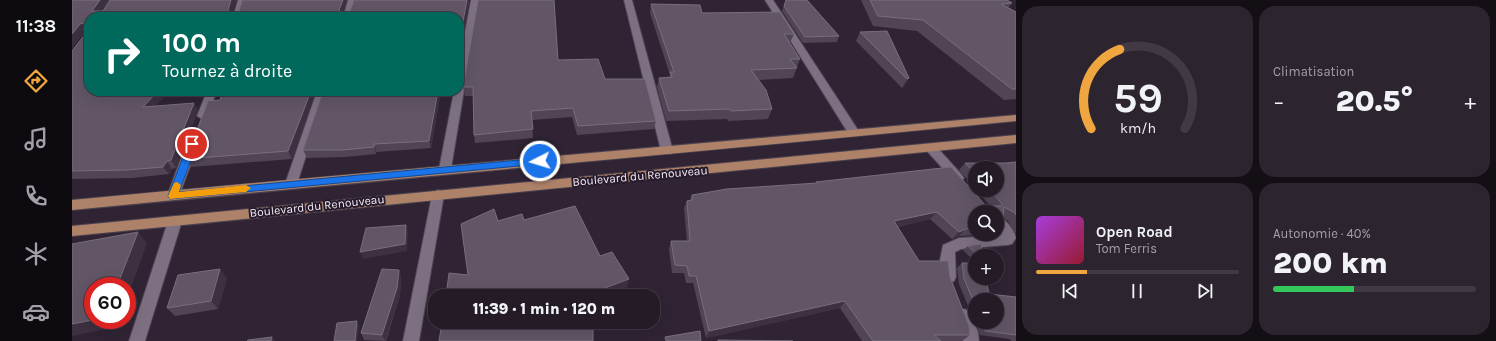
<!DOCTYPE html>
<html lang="fr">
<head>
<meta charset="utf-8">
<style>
  :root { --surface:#241b27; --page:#2c242f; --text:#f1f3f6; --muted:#a3a1a7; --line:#413944; --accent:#f0a63e }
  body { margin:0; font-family:Karla,sans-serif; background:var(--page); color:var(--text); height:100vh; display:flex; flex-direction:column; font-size:15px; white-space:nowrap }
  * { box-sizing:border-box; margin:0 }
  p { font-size:13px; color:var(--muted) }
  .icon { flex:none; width:22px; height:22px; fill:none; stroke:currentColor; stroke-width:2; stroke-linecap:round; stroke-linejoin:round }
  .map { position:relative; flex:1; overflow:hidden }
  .drawer { display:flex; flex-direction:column; gap:6px; padding:6px; background:#140f15; width:480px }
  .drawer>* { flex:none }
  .top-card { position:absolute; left:12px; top:12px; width:380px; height:84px; border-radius:16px; box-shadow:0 4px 16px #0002,0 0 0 1px var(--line); background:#00695c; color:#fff; overflow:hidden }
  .controls { position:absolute; left:896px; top:161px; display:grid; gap:8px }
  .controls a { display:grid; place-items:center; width:36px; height:36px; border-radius:50%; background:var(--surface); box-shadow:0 4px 16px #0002,0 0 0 1px var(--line); font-size:20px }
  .speed { position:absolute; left:12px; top:277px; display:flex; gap:8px; font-size:20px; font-weight:700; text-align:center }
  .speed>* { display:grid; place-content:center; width:52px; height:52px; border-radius:50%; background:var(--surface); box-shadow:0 4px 16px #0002,0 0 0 1px var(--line); line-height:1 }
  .speed .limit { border:6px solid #d22; background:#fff; color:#111 }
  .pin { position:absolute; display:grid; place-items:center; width:34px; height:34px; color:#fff; margin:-17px; border:2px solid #fff; border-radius:50%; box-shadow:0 1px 4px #0007 }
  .me { position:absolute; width:44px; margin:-22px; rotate:265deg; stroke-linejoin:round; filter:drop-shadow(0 0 3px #0008) }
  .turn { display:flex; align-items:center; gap:14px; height:84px; padding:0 12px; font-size:18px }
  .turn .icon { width:52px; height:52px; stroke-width:2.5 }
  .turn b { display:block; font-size:28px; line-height:34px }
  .big { font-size:30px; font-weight:800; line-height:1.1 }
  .drawer .widget { flex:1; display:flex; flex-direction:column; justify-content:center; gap:6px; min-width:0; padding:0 14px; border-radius:16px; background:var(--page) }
  .drawer .dial { align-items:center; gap:0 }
  .dial svg { height:104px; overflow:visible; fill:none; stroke:var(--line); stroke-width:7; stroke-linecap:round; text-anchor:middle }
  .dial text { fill:var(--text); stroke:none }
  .song { display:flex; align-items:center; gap:12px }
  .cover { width:48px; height:48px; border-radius:6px; background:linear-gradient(135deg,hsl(280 70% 55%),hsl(350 70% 35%)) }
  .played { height:4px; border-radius:2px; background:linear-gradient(90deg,var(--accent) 25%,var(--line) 25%) }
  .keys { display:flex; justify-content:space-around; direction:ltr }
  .heat { display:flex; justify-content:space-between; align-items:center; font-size:22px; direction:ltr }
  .charge { height:6px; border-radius:3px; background:linear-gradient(90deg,#34c759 40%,var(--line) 0) }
  .drawer .tiles { flex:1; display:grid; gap:6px; grid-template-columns:repeat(2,1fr) }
  .trip { position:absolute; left:356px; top:289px; width:232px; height:40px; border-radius:16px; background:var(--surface); box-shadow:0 4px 16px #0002,0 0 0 1px var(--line); font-weight:800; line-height:40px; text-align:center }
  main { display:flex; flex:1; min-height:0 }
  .tab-bar { display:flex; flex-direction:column; width:72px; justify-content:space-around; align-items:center; background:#0e0b10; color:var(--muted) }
  .tab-bar .icon { width:28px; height:28px }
  .tab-bar .current { color:var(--accent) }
  .tab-bar b { font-size:18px; color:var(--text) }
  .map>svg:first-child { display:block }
</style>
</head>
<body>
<main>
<nav class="tab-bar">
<b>11:38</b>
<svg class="icon current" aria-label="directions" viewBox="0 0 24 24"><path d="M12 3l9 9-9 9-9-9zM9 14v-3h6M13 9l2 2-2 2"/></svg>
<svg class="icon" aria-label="music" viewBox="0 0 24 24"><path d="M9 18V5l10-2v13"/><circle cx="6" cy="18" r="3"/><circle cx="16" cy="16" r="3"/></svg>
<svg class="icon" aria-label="phone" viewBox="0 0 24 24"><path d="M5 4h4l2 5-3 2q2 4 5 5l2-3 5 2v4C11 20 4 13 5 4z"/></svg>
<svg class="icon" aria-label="climate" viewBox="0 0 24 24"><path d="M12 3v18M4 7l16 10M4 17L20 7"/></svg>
<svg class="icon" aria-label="car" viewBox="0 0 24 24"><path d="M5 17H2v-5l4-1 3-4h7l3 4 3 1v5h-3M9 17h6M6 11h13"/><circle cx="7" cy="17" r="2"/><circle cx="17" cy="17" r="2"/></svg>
</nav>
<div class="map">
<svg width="944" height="341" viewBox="0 0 944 341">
  <rect width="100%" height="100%" fill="#302434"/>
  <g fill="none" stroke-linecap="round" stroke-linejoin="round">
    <defs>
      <g id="minor">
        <path d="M166,0H174L169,17H161Z"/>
        <path d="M276,0H284L279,17H271Z"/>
        <path d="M399,0H407L379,169L377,172H369L367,169L382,91H387V63Z"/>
        <path d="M552,0H560L601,151L599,154H591L589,151Z"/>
        <path d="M693,0H701L788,133L786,136H778Z"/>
        <path d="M135,91H145L135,116L130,119L125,116Z"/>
        <path d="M245,91H255L225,184L223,187H215L213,184Z"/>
        <path d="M120,141L126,145L107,196L105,199H97L95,196L114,145Z"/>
        <path d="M859,144L863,145L890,175L892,178L890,181H882L855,151L853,148L855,145Z"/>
        <path d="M366,190L370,192L372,195L347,341H331L360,195L362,192Z"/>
        <path d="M103,216L108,217L110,221L73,341H57L96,221L98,217Z"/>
        <path d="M925,216C934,219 942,229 944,238L940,244L935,245L889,249L883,252L884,277L882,281L877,283L872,281L868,260L871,245L887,238L930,235L925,230Z"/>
        <path d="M892,309L897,311L906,332L907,341H891L890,332L884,316L887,311Z"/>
      </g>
      <g id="primary">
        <path d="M944,115V121C629,152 315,179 0,210V200C315,170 629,144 944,115Z"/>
        <path d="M944,135V143L0,236V226Z"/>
      </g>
    </defs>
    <use href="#minor" stroke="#4c424f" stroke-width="2"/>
    <use href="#primary" stroke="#4c424f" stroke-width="2"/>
    <use href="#minor" fill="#7d7082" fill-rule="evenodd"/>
    <use href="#primary" fill="#ae8269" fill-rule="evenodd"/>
  </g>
  <g fill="#514555" fill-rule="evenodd">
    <path d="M0,0H37L30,11H31L38,0H165L161,11H167L170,0H275L271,11H278L282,0H397V2L387,55L17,17L84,106L126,110L104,168L100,169L97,174L60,178L0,179V51L13,34V31L0,48Z"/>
    <path d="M714,0L767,36L765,42L731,43L710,11Z"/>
    <path d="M789,0H935L940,3L936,8L944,12V99L932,100L845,31L801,26Z"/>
    <path d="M579,4L630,13L722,34L718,43L728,59L721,78L686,80L700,109L696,119L656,121L655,119L594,121L585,87L587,78L597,77L598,75L578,13Z"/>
    <path d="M788,32L837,78L832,86L830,88L784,41Z"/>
    <path d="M486,60L533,79L584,121L582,129L505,135L500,117L460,120L461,138L403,143L402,135L401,96H393L391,87Z"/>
    <path d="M244,91L220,159L119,167L114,159L148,100Z"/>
    <path d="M251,91H381L379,96L368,97L359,148L304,152V154L273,157L235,158L231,150Z"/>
    <path d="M944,162V234L936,221L931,218V223L934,226L927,234H925V212H903V234H923L887,236L880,239L858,219L826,227L847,261L878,277L898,335L890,341H790L768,308L634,338L621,283H614L612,273H600L597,249L599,241H615L612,208L615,201L618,200L620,195L744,183V182L918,206L905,190H925L903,168V188L887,170L893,163H934Z"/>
    <path d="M896,246L911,256H903V262L891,250Z"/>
    <path d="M890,263L917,294L944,297V341H939L938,339L908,335L887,284L885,268ZM903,300L925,322H903Z"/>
    <path d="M327,270L329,277L328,295L314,341L292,340L289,333Z"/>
    <path d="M155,278L146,309L103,316L95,308Z"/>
  </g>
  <g fill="#3d3041">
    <path d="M28,0H37L26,17L20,11Z"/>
    <path d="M159,0H165L160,17L156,10Z"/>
    <path d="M271,0H275L270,17L267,10Z"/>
    <path d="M395,0H397V2L387,55V43Z"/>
    <path d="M13,23L17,30L13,31L0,48V34L8,24Z"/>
    <path d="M837,78L832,86L830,88L835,79Z"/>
    <path d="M86,91H98L76,114L71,107Z"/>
    <path d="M239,91H244L220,159L216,151Z"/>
    <path d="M366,91H367L368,97L359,148L357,141Z"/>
    <path d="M379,91H381L379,96Z"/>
    <path d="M122,103L126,110L104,168L99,160Z"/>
    <path d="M302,144L304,152V154L302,147Z"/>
    <path d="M95,161L100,169L97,174L91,167Z"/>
    <path d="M865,212L858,219L817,229L822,221Z"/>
    <path d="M334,225L336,233L335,251L291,259L288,252Z"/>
    <path d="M894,229L887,236L880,239L887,232Z"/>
    <path d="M66,232L75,243L55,299V286H45Z"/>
    <path d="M148,269L155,278L146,309L139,301Z"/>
    <path d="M327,270L329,277L328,295L313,341L310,335Z"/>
    <path d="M557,279L555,288L533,296L530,289Z"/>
    <path d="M773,301L768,308L634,338L637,331Z"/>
    <path d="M21,320H48L45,327L0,336V324Z"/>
    <path d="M285,321L287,326L285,341H283Z"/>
    <path d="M200,337L203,341H199Z"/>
  </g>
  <g fill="#625666" stroke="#796e7d">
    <path d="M0,0H28L20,11H31L38,0H159L156,10L158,12L167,11L170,0H271L267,10L269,12L278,11L282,0H395L387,43V17H17V91H86L71,107L122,103L99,160L95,161L91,167L54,170L0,171V51L13,34V23L8,24L0,34Z"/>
    <path d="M406,0H482L486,60L526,59L533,79H573L584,121L506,126L501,108L459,111L461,129L402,135L401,87H391Z"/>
    <path d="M714,0H735L767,36L733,37L712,6Z"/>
    <path d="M798,0H935L940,3L929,4L944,12V89H940L851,20L806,16Z"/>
    <path d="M579,4L628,5L630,13L708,12L722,34H712L728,59H718L725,68L679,70L694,90L700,109L659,111L658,109L597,111L587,78L600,77L598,72H602Z"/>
    <path d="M815,31L837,78L835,79L788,32Z"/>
    <path d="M151,91H239L216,151L114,159L136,101L148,100Z"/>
    <path d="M251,91H366L357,141L302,144V147L270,150H231Z"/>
    <path d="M944,162V215L943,213L932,207L931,223L934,226L925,227V212H903V228L894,229L887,232L865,212L822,221L847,261H876L878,277L897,326L898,335H862L869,341H801L773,301L637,331L624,276H617L615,266L603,265L599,241H618L615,201L620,200V195L655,189L745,183L744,182L879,167L914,206H929L930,204L918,190H925V168H903V173L893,163H934Z"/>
    <path d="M503,206L528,256L540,252L557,279L530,289L533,296H374L377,273L396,275L389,224L422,209L426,221L450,214L452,220Z"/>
    <path d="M334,225L333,244L288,252L294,228Z"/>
    <path d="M66,232L45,286H21V320L0,324V244Z"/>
    <path d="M909,244L911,256H907L896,246Z"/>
    <path d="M890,263H903V278H914L917,294L944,297V335L913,331L910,322H925V300H903V305L892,279Z"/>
    <path d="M148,269L139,301L95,308L106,275Z"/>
    <path d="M310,269L327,270L325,288L310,335L289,333Z"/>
    <path d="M285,321L283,341H262L265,323Z"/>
    <path d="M370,322H521V341H367Z"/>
    <path d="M628,331L629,341H594L593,337Z"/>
    <path d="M200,337L199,341H175L176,340Z"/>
    <path d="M646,340L721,341H646Z"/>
  </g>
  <path fill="#1a73e8" stroke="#114b97" d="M120,141L125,144L107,192L468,158L473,161L468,164L98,199L96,196L116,144Z"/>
  <path fill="#f59e0b" d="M105,182L109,185L107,192L174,185L179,188L174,192L98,199L96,196L102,183Z"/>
  <g text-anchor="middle" stroke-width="4" stroke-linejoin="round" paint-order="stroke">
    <g font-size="12" fill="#f2ebf5" stroke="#261b2a">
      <text transform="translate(568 176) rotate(-5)" y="4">Boulevard du Renouveau</text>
      <text transform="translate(245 206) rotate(-6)" y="4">Boulevard du Renouveau</text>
    </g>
  </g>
</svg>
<div class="controls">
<a><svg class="icon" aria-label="sound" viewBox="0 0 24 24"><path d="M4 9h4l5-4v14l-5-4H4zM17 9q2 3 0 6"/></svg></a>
<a><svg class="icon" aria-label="search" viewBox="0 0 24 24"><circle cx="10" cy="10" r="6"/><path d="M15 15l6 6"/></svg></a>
<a>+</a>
<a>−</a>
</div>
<div class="speed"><div class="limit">60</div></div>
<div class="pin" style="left:120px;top:144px;background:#d93025"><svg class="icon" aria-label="arrive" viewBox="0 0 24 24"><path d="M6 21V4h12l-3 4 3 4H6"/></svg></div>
<svg class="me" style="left:468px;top:161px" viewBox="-20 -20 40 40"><circle r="17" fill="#1a73e8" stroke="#fff" stroke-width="3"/><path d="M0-11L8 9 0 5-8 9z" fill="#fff"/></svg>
<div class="trip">11:39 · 1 min · 120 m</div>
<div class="top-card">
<div class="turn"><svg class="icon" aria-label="right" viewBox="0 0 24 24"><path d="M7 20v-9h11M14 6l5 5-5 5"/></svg><div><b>100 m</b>Tournez à droite</div></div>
</div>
</div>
<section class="drawer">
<div class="tiles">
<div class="widget dial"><svg viewBox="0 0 100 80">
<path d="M14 69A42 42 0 1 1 86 69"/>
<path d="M14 69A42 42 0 0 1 36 8" stroke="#f0a63e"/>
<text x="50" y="56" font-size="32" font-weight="700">59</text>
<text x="50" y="72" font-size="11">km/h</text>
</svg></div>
<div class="widget"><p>Climatisation</p>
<div class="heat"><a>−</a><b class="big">20.5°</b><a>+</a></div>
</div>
<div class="widget">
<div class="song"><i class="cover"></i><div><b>Open Road</b><p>Tom Ferris</p></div></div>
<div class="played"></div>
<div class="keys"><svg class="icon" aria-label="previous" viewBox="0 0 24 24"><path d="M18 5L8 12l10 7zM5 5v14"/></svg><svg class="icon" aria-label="pause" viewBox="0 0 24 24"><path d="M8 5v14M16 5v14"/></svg><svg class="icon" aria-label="next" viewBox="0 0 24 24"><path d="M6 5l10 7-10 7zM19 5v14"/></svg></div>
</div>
<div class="widget"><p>Autonomie · 40%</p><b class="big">200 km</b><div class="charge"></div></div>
</div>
</section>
</main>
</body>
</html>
